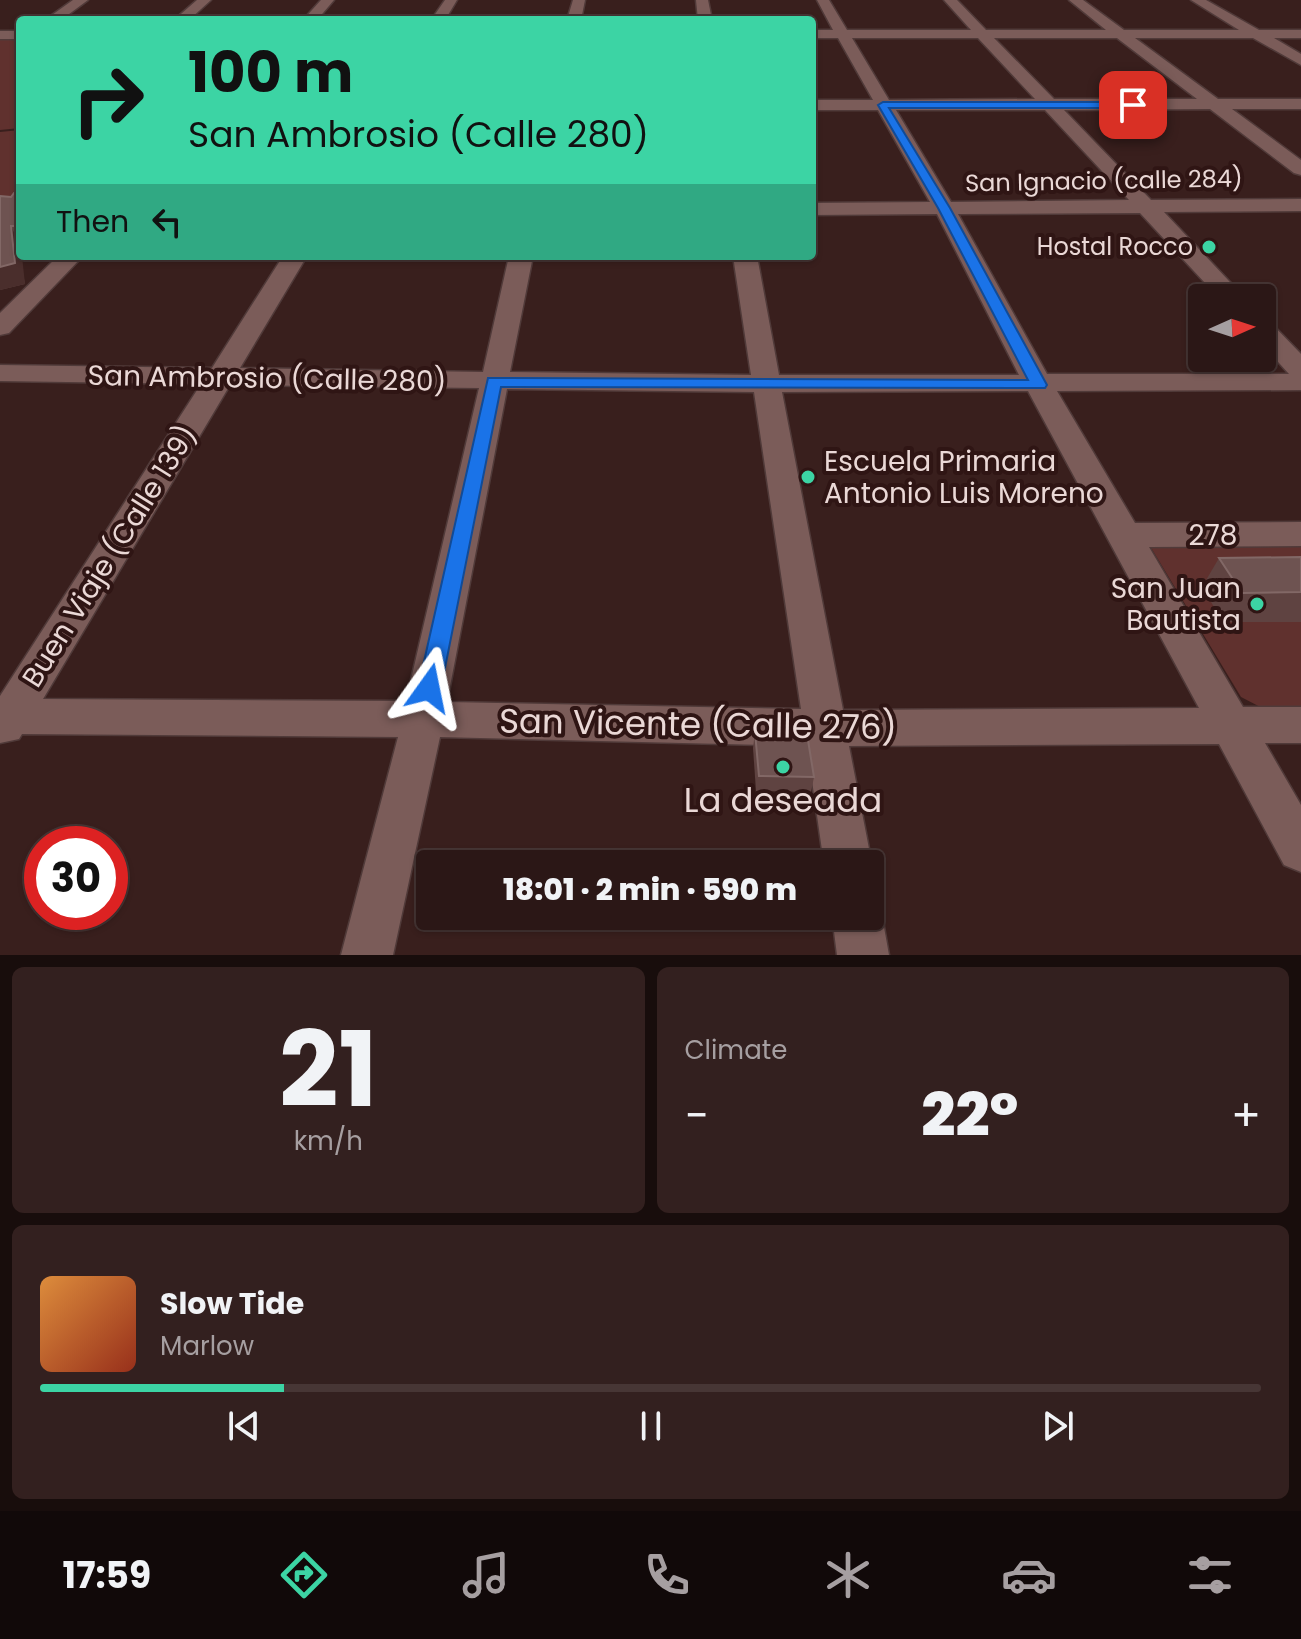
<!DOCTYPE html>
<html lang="en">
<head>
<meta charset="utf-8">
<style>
  :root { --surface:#2b1716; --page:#33201f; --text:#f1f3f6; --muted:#a69fa1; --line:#473635; --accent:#3cd4a4 }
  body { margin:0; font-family:Poppins,sans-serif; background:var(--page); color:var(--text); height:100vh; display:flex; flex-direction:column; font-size:30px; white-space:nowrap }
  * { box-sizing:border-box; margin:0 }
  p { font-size:26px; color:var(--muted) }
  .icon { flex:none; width:44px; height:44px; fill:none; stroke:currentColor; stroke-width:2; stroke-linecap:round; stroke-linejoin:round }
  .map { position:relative; height:955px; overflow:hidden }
  .side { display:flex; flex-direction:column; gap:12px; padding:12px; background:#180d0c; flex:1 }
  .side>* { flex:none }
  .top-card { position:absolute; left:16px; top:16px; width:800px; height:244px; border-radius:8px; box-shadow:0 2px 6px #0004,0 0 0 2px var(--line); background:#3cd4a4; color:#111; overflow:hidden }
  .needle { width:52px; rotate:87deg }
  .fabs { position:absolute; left:1188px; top:284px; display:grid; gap:16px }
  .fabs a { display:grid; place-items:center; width:88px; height:88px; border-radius:8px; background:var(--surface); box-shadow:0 2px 6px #0004,0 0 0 2px var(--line); font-size:40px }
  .speed { position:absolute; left:24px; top:826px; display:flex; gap:16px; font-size:40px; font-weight:700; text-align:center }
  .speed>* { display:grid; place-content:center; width:104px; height:104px; border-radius:50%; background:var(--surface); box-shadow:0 2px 6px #0004,0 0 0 2px var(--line); line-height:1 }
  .speed .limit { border:12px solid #d22; background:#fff; color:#111 }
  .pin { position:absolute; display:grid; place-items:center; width:68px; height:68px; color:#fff; margin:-34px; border-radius:16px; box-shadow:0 4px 12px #0006 }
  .me { position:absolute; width:88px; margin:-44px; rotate:12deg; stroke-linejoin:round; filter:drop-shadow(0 0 6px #0008) }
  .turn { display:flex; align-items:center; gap:28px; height:168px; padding:0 40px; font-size:36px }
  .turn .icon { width:104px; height:104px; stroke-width:2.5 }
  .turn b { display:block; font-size:56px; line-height:68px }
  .then { display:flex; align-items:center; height:76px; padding:0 40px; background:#0003; gap:16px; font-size:30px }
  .big { font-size:60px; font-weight:800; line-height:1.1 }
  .side .widget { flex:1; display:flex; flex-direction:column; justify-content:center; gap:12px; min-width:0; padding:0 28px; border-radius:12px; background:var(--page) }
  .side .dial { align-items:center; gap:0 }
  .dial b { font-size:104px; line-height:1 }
  .song { display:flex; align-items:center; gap:24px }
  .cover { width:96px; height:96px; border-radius:12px; background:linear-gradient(135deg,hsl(30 70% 55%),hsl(10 70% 35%)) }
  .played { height:8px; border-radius:4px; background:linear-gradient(90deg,var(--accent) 20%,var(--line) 20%) }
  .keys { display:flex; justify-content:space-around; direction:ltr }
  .heat { display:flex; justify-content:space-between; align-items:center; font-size:44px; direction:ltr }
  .side .tiles { flex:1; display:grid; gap:12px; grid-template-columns:1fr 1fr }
  .widget:last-child { grid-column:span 2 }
  .trip { position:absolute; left:416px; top:850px; width:468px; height:80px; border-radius:8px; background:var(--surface); box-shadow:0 2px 6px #0004,0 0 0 2px var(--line); font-weight:800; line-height:80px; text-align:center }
  .dock { display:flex; height:128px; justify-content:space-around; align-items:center; background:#110909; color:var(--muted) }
  .dock .icon { width:56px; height:56px }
  .dock .current { color:var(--accent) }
  .dock b { font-size:36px; color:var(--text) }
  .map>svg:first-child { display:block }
</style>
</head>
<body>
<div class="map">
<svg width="1301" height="955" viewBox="0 0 1301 955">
  <rect width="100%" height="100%" fill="#391f1d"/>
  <g fill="#60312e">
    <path d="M0,38H20V128L0,130Z"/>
    <path d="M20,130V200H0V132Z"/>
    <path d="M1301,545V712H1270L1241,697L1150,546Z"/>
  </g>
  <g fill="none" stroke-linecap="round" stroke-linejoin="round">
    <defs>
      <g id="minor">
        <path d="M73,0H88L61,20H45Z"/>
        <path d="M197,0H211L189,20H174Z"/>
        <path d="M321,0H334L317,20H303Z"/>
        <path d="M445,0H457L445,20H431Z"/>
        <path d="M573,0H585L581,20H567Z"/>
        <path d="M696,0H708L712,20H698Z"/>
        <path d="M817,0H829L847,30H971L944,0H957L986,30H1106L1069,0H1083L1124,30H1239L1191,0H1206L1259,30H1301V38H1274L1301,54V65L1253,38H1135L1218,99H1301V109H1232L1301,160V175L1294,173L1210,109L1064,110L1151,200L1301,199V211L1164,212L1245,298H1219L1140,213L958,214L1047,374H1289L1262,344V321L1271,323L1301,354V390L1057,391L1135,523L1301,522V546L1149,547L1243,707H1301V743H1265L1301,805V872L1284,865L1219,744L849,746L872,864L870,868V864H824L807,746L440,737L393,955H341L398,737L22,734L19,739L0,743V696L201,384L0,381V365L212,368L283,256H307L240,368L483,372L509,256H533L510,372L751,375L733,256H757L779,375H1019L937,214L812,215V203L930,202L878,110H812V100H873L838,38H812V30H833ZM852,38H978L1035,99L889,100ZM994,38H1117L1197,99H1054ZM896,110H1045L1129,200L951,202ZM230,385L479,388L406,701L43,699ZM507,389L754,392L801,709L447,702ZM1028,391L1199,708L843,710L782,392Z"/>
        <rect x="0" y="31" width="20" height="8"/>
        <path d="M58,256H83L9,333L0,335V313Z"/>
        <path d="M870,897L875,898L882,916L889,955H837L832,916H870Z"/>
      </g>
    </defs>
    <use href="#minor" stroke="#503a39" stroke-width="3"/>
    <use href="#minor" fill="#7b5c59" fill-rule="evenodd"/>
  </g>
  <g fill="#5f4341">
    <path d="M20,193V256L25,284L0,290L11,197Z"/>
    <path d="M1301,557V622H1223L1202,587L1219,558Z"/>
    <path d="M755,732L814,777L811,792L756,791L753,748Z"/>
  </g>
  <path fill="#4a2e2c" d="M11,226L20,245V256H22L25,284L0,290V267Z"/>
  <g fill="#6e5351" stroke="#826866" stroke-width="2">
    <path d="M14,193H20V226H11L15,263L0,267V196L11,197Z"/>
    <path d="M1301,557V592L1242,593L1219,558Z"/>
    <path d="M755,732L807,734L814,777L759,776Z"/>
  </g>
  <path fill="#1a73e8" stroke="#114b97" stroke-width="2" d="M883,102H1133L1137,105L1133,108H889L950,208L1047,385L1045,388L501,387L441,688L438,695L429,698L421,695L418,688L488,378L1028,380L938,208L878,105Z"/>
  <g fill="#3cd4a4" stroke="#2f1514" stroke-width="3">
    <circle cx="1209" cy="247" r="8"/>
    <circle cx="808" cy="477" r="8"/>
    <circle cx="1257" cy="604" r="8"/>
    <circle cx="783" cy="767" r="8"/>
  </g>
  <g text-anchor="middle" stroke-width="8" stroke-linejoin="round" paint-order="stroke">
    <g font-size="24" fill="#ead8d6" stroke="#2f1514">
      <text transform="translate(1104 181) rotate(-1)" y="8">San Ignacio (calle 284)</text>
    </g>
    <g font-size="24" fill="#ead8d6" stroke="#2f1514" text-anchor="end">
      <text x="1193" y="255">Hostal Rocco</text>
    </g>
    <g font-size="28" fill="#ead8d6" stroke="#2f1514">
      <text transform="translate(267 378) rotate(1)" y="10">San Ambrosio (Calle 280)</text>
      <text x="1213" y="545">278</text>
      <text transform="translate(109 556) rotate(-58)" y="10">Buen Viaje (Calle 139)</text>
    </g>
    <g font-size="28" fill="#ead8d6" stroke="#2f1514" text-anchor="start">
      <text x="824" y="471">Escuela Primaria<tspan x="824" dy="32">Antonio Luis Moreno</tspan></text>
      <text x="1241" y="598" text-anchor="end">San Juan<tspan x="1241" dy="32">Bautista</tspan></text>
    </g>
    <g font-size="34" fill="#ead8d6" stroke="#2f1514">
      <text transform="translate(698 724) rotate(1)" y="12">San Vicente (Calle 276)</text>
    </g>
    <g font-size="34" fill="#ead8d6" stroke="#2f1514">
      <text x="783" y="812">La deseada</text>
    </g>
  </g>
</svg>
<div class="fabs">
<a><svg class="needle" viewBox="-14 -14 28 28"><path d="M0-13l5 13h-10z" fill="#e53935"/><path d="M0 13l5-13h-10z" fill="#a69fa1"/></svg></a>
</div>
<div class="speed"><div class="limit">30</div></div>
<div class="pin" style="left:1133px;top:105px;background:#d93025"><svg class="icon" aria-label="arrive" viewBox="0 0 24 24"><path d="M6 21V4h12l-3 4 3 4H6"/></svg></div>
<svg class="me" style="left:429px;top:688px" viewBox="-20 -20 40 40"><path d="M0-17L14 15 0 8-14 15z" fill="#1a73e8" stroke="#fff" stroke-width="4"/></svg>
<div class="trip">18:01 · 2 min · 590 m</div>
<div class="top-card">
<div class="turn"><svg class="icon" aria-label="right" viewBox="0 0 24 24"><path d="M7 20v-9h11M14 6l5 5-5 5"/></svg><div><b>100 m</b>San Ambrosio (Calle 280)</div></div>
<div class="then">Then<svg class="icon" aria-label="left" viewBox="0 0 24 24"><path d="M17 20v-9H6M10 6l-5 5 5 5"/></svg></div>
</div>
</div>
<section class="side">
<div class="tiles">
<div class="widget dial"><b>21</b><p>km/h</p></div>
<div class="widget"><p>Climate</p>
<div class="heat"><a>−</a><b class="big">22°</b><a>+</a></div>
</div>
<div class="widget">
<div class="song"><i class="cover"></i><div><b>Slow Tide</b><p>Marlow</p></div></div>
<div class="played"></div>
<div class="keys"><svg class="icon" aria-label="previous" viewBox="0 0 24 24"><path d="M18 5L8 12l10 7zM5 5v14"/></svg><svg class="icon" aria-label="pause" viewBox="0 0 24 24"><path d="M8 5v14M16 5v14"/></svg><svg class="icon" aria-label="next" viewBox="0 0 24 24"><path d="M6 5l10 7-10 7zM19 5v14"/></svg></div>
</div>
</div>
</section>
<nav class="dock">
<b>17:59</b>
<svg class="icon current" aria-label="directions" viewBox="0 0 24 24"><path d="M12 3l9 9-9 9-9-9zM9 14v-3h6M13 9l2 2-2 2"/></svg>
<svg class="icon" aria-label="music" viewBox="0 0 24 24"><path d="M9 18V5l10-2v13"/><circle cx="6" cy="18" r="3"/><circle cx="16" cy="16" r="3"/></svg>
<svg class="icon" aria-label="phone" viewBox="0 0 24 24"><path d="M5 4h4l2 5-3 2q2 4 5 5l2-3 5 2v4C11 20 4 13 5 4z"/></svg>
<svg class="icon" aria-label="climate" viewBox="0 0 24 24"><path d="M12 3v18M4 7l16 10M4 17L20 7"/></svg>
<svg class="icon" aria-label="car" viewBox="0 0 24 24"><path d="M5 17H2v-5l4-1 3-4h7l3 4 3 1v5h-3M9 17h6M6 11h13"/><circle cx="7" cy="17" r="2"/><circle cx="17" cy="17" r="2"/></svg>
<svg class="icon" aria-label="filters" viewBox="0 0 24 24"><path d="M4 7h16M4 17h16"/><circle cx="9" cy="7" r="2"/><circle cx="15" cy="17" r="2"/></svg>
</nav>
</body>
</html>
